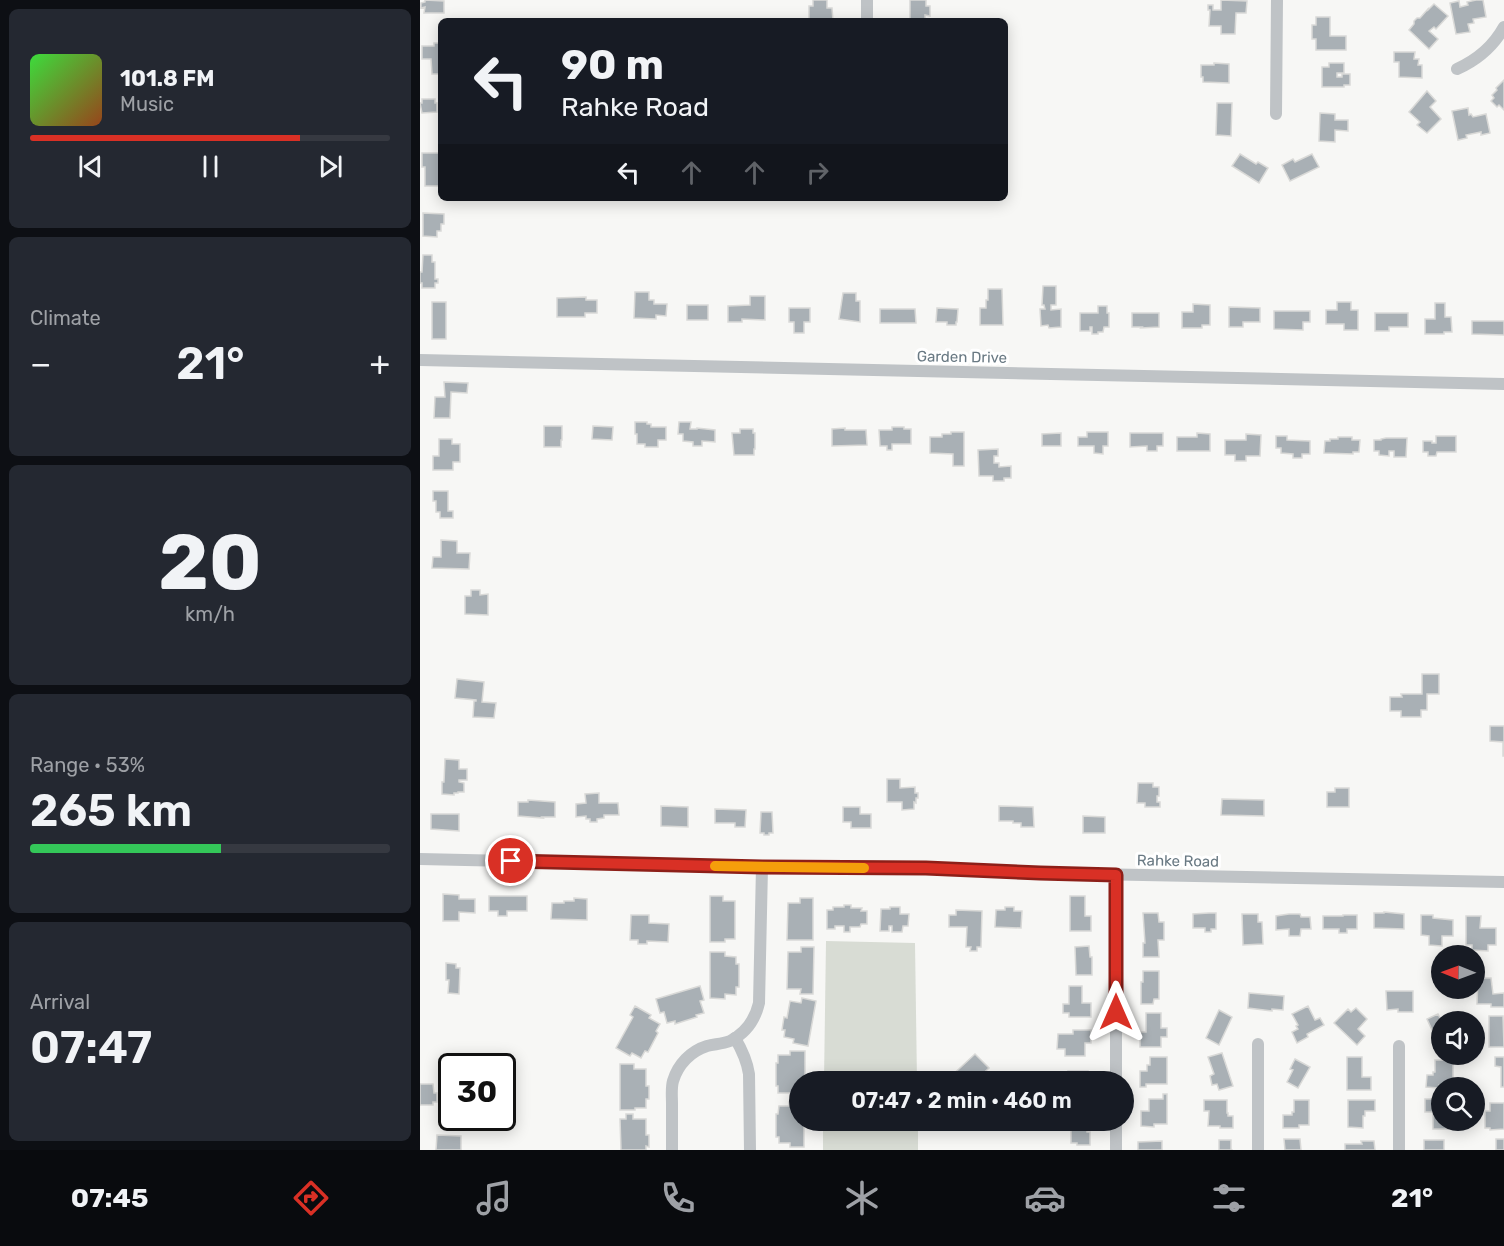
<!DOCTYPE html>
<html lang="en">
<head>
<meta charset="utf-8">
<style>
  :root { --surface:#171b24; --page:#242831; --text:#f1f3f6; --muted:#9ea1a6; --line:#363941; --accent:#d93025 }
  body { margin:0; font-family:Rubik,sans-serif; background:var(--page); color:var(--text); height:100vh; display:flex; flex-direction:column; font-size:22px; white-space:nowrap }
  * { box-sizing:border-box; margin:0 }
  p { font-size:20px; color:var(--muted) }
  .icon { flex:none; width:33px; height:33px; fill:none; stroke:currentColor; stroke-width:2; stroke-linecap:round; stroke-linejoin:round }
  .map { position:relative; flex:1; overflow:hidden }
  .side { display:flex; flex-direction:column; gap:9px; padding:9px; background:#0d0f14; width:420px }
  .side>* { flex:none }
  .hud { position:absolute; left:18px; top:18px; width:570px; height:183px; border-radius:9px; box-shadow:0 3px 15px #0003; background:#171b24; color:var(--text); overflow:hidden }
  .needle { width:39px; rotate:271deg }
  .buttons { position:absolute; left:1011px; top:945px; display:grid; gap:12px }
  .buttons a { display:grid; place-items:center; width:54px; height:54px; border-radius:50%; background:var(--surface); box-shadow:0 3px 15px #0003; font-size:30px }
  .speed { position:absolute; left:18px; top:1053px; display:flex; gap:12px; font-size:30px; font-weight:700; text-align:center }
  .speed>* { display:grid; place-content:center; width:78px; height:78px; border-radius:50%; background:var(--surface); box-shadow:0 3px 15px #0003; line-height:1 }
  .speed .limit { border:3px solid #111; border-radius:9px; background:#fff; color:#111 }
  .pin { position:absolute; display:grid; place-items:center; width:51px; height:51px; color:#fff; margin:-26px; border:3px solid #fff; border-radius:50%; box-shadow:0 2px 6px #0007 }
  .me { position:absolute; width:66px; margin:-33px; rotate:0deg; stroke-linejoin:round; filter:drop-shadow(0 0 4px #0008) }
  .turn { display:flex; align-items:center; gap:21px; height:126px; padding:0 24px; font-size:27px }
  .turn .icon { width:78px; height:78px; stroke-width:2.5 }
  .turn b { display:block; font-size:42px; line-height:51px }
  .lanes { display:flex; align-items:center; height:57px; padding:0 24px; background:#0003; justify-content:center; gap:30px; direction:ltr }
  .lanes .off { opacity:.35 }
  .big { font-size:45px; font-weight:600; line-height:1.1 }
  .side .card { flex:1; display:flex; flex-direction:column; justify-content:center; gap:9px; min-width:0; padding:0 21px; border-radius:9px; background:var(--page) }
  .side .dial { align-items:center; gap:0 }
  .dial b { font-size:78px; line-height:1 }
  .song { display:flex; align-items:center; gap:18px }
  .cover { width:72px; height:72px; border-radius:9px; background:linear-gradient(135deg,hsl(120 70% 55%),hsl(20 70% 35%)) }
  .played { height:6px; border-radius:3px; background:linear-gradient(90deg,var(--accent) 75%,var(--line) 75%) }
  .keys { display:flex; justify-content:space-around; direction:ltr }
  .heat { display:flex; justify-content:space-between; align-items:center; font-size:33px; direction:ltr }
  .charge { height:9px; border-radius:4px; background:linear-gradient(90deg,#34c759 53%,var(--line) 0) }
  .trip { position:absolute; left:369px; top:1071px; width:345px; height:60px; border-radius:30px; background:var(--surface); box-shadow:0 3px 15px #0003; font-weight:600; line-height:60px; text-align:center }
  .tab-bar { display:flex; height:96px; justify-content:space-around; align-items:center; background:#090b0e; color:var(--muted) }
  .tab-bar .icon { width:42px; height:42px }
  .tab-bar .current { color:var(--accent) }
  .tab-bar b { font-size:27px; color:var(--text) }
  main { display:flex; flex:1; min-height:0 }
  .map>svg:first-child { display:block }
</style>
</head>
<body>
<main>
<section class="side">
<div class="card">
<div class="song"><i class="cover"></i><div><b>101.8 FM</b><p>Music</p></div></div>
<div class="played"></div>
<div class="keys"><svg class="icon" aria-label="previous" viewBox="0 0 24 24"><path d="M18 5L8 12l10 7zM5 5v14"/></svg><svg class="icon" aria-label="pause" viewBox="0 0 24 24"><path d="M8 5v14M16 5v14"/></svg><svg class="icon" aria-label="next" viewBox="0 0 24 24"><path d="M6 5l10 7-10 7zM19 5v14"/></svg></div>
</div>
<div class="card"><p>Climate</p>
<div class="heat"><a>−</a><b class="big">21°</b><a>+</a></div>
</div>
<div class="card dial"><b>20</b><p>km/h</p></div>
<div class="card"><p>Range · 53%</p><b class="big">265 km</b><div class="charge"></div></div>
<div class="card"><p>Arrival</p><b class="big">07:47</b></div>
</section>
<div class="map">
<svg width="1084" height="1150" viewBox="0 0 1084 1150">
  <rect width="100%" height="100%" fill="#f7f7f5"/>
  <g fill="#d8dcd4">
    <path d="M406,941L495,943L497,1081H404Z"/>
    <rect x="403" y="1121" width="95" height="29"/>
  </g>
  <g fill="#a9b0b5" stroke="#d9d9d7" stroke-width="1.5">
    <path d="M5,0L24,1V13H4L5,7L1,8V3L5,2Z"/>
    <path d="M393,0H407V8H412L413,21H388V19H389V6H393Z"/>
    <path d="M490,0H506V6H510V16L505,15V21H490Z"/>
    <path d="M801,0L827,1L826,13H816L815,34H801V26H789L790,10H788V5H793V10H801Z"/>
    <path d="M1056,0H1063L1066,17L1053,19L1054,23L1048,24L1050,32L1036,34L1030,3L1039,1L1040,7L1048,5L1047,2Z"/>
    <path d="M1014,4L1028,16L1016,29L1014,27L1009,31L1018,39L1009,49L989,30L994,24V21L997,18H1000L1008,9V10Z"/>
    <path d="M896,17H910V36H926V50H896V39H892V25H896Z"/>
    <path d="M14,43H21V74H12L11,59H2V46H14Z"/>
    <path d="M974,52H995L994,59H999L998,65H1002V78L979,77V62H974Z"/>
    <path d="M794,63L809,64V83L783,82V77H781V65H794Z"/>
    <path d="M909,63H924V73H917V77H922V74H930V85H924V87H902V67H909Z"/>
    <path d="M1084,80V110L1079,105L1077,107L1071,101L1074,98L1072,95L1077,90L1076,88Z"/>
    <path d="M1007,91L1016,101L1010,107L1021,119L1007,133L997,125L1000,122L989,112Z"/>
    <path d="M2,99H15V103H17V112L2,113L0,103H2Z"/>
    <path d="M797,103H812L811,136L796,135Z"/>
    <path d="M1048,108L1049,115L1051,114L1053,117L1066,114L1070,133L1061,135V132L1046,135L1047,138L1038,140L1032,111Z"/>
    <path d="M900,113L915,114V120H928V131L915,130V142L899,141Z"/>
    <path d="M2,153H19V186H5V167H2Z"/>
    <path d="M820,154L836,164L838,162L848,168L839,183L812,166Z"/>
    <path d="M892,154L899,167L870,181L862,165L873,159L875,162Z"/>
    <path d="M3,213L24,214V224H21V231H17V237L3,236Z"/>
    <path d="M3,255H12V262H15V279H18V283H15V288H2V283H0V272H2Z"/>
    <path d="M623,286H636V305H631V310L641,309V327L629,328L628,325L621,326L620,309H625L624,305H622Z"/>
    <path d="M568,289H582L583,325H560V308H566V300H568Z"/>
    <path d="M215,292H229V300H234V304H247L246,316L236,315V319L214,318Z"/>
    <path d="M423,293H436V301H440V322L419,319Z"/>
    <path d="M330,296H345V320L322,319V322H308V306L330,305Z"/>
    <path d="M166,297V300H177V313H165V317H137V298Z"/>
    <rect x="12" y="302" width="14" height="37"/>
    <path d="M917,302H931V310H938V330H924V324H906V310H917Z"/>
    <path d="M1015,303H1025V317H1031L1032,332H1024V334H1005V319H1015Z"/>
    <path d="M773,304L790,305V325H782V328H762V312H773Z"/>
    <rect x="267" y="305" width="21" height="15"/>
    <path d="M678,306H687V313H689V327H684L683,332H678V334H672V327H670V331H660V313H678Z"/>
    <path d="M809,307L840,308V322H823V327H809Z"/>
    <path d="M369,308H390V322H384V333H374V322H369Z"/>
    <path d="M517,308L538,309L537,322H536V325H527V322H516Z"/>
    <path d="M460,309H495L496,323H460Z"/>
    <path d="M854,311H890V322H883V330L854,329Z"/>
    <path d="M712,313H739V327L721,328L722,327H712Z"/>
    <path d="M955,313H988V327H969V331H955Z"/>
    <path d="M1052,321H1084V335L1052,334Z"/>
    <path d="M24,382L48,383L47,393L31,392L30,418H14L15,397H25Z"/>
    <path d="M215,422H227V424H231V427H246V440H238V447H225V444H217V434H215Z"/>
    <path d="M259,422H271L270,429H277V428L295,430V442L282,441V446H273V442L263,441V434H258Z"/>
    <path d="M124,426H142V440H141V447H124Z"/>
    <path d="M173,426L193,427L192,440L172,439Z"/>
    <path d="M472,427H484V429H491V444H472V450H467V446H460L459,430H472Z"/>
    <path d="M425,428V430H446L447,445L412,446V429Z"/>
    <path d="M320,429H333V433H335V449H334V455H314L312,433H320Z"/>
    <path d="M531,432H544V466H533V454L510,453V437H522V434H531Z"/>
    <path d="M667,432H688V446H683V454L674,453V446H658V437H667Z"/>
    <path d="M641,433V446H622V434Z"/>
    <path d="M710,433H743V446H737V451H727V446L710,447Z"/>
    <path d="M777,433L790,434V451H757V437H777Z"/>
    <path d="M826,434L841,435L840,456H826V461H815V455H805V440H826Z"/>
    <path d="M856,436H867V440L890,441V454H882V458H873V454L861,453V448H856Z"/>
    <path d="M1016,436H1036V452H1017L1016,456H1008V452H1003V441H1012V443H1016Z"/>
    <path d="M918,437H932V440H940L939,452H933V454L904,453L905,441H910V439H918Z"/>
    <path d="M966,438H987L986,457H974V451H969V456L959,455V451H954V440H961V439Z"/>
    <path d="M19,439H32V444H40V462H33V470H13V456H19Z"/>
    <path d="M578,449V456H574V463H579V467L591,466V478H584V481H573V476H559L558,450Z"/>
    <path d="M13,491H28V511H33V518H20V512H16V501H13Z"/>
    <path d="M21,540L37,541V553H50L49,569L12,568L13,557H21Z"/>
    <path d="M51,590H60V595L68,594V615L45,614V596H51Z"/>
    <path d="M1002,674H1019V694H1007V710H1001V717H981V711H970V697H982L981,694H1002Z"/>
    <path d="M37,679L64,682L62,702L76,703L74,718L53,717L54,701H56V700L35,698Z"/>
    <path d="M1070,726H1084V756H1083V742L1070,741Z"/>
    <path d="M25,759L39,760V769H47V780H39V782L44,783V792H38V793H34V795L22,794V782H24Z"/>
    <path d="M467,779H480V788L495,787V793H498V798H496V803L494,802V809L482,810V802H467Z"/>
    <path d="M718,783H733V787H739V796H737V802H740V807H725V803H717Z"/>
    <path d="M915,788H929V807H907V792H915Z"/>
    <path d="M179,793V803H198L199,815H184V818L177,819V822H170V819H166V816L156,817V804L166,803L165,794Z"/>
    <path d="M802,799L844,800V816L801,815Z"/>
    <path d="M108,800L135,802V817H122L123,818L98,816V802H108Z"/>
    <path d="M241,806L268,807V827L241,826Z"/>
    <path d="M579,806L613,807L614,827H601V823H593V821H579Z"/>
    <path d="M423,807H440V814H451V828H431V822H423Z"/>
    <path d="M295,809L326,810L325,827H315V823H295Z"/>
    <path d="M341,812H352L353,833H349V835H344V833H340Z"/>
    <path d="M11,814H39V831L11,829Z"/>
    <path d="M663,816L685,817V833H663Z"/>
    <path d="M23,894L39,895V899H55V913L39,912V921H23Z"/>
    <path d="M69,896H107V911H87V916H78V911H69Z"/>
    <path d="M290,896H303V901H315V939H305V942H290Z"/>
    <path d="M650,896H665V916H671V931H650Z"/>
    <path d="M154,898L167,899V920L131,919L132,903H144V901H154Z"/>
    <path d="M380,898H393V940H367L368,903H380Z"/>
    <path d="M424,905H431V908H442L441,911H447V924H441L440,927H430V932H424V926H415V929H407V910H413V907H424Z"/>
    <path d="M470,907H480V914H489L488,926H483L482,932H472V926H469V931H460L461,909H470Z"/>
    <path d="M585,907H594V911H602L601,928L575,927L576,910H585Z"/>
    <path d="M536,910L562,911L561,947H557V951H550L551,947H546L547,927H529V915H536Z"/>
    <path d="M964,912L984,914V929L954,928V913H964Z"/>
    <path d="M723,913H738L739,922H744V940H738L739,957H723V943H725Z"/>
    <path d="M789,913H796V929H791V932H785V928H773V914Z"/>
    <path d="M822,914H838V922H842L843,944L823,945Z"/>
    <path d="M869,914H880L881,917H890L891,929H881L880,936H869V929L856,930V916Z"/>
    <path d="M211,915H229V923L249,924L248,942L227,941V944H218V940H210Z"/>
    <path d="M923,915H937V929H927V933H919V929H903V916H923Z"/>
    <path d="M1001,915H1013V918L1033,920V936H1022V946L1009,945V936L1001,935Z"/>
    <path d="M1046,916H1061L1060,928H1076V945H1068V951L1052,950V945H1046Z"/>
    <path d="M669,946L670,957H672V975H656L655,947Z"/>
    <path d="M381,947H394L393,994H380L381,989H367L368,952H381Z"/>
    <path d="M290,952H305V956L316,957V964H319V987H316V995L305,994V999L290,998Z"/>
    <path d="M26,963L36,964V968H40L39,994L28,993L29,980H26Z"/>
    <path d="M723,971H739V999H734L733,1004H721V982H723Z"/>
    <path d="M1058,978H1071L1073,994L1084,993V1007H1071V1004H1057Z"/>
    <path d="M280,986L284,1000L280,1001L284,1013L276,1015L277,1017L255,1024V1021L247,1023L244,1012L240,1013L236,999Z"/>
    <path d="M649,986H662V1003H671V1017H649V1013H643V1004H649Z"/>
    <path d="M966,991H993V1012H978V1009L967,1010Z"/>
    <path d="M829,993L864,996L863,1010L852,1009V1011L828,1008Z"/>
    <path d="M382,998L396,1001L388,1046L373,1043L374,1039L364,1037L365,1030H362L364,1017L367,1018L370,1001L381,1003Z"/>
    <path d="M215,1006L231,1015L229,1018L240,1024L236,1031L238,1033L228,1052L225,1051L221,1058L212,1053L210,1056L196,1048L213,1017L210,1015Z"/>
    <path d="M888,1006L895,1020L900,1018L904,1025L887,1034L888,1037L877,1043L872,1032L878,1029L876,1026L878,1025L872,1014Z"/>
    <path d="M936,1008L947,1019L938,1029L945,1036L937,1045L914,1023L928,1009L931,1012Z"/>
    <path d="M799,1010L812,1017L799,1045L786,1038Z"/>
    <path d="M726,1013H741V1028H747V1037H741V1047H720V1032H726Z"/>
    <path d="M1018,1014L1022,1022V1044L1019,1045L1007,1019Z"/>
    <path d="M1069,1016H1083L1084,1047H1069Z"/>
    <path d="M653,1030H671V1043H665V1056H645V1049H637L638,1034H653Z"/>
    <path d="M370,1051H385V1082H380V1097H370V1093H358V1086H356V1063H358V1055H370Z"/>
    <path d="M802,1053L813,1086L799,1090L797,1084L792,1085L790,1076L794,1074L788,1057Z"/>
    <path d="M555,1054L569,1068L554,1082H525Z"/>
    <path d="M730,1057H747V1084H726V1087H720V1071H727V1065H730Z"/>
    <path d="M927,1057H942V1077H951V1090H927Z"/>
    <path d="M1075,1057H1084V1087H1081V1067L1075,1066Z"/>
    <path d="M875,1059L890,1067L878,1088L867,1082L873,1070L870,1069Z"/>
    <path d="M1015,1060H1033V1085H1019V1088L1006,1087L1007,1075H1013V1072H1015Z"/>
    <path d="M200,1064H214V1069H226V1086H229V1099H226V1108H215V1110H200Z"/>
    <path d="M648,1071H668V1082H653L654,1079H648Z"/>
    <path d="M0,1084H13L14,1093H17V1102H13V1105H0Z"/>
    <path d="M743,1094H747V1124H734V1127L721,1126V1111H729V1099H743Z"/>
    <path d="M1005,1099H1022V1120H1028V1129H1013V1112H1005Z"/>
    <path d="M784,1100H807V1113H808V1116H813V1128H800V1126H788L789,1111H784Z"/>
    <path d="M874,1100H889V1125H879V1128H863V1115H872V1112H874Z"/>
    <path d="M928,1100H955V1111H945V1116H943V1128L928,1127Z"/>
    <path d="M369,1102H379L380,1120H384V1147H370V1143H359V1137H356V1114H358L359,1106H369Z"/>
    <path d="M1070,1103H1084V1129L1070,1130V1128H1065V1111H1070Z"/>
    <path d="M206,1114H213V1119H226V1135H229V1147L226,1146V1150H201L200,1119H206Z"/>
    <path d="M651,1120H667V1132H670V1145H657V1143H651Z"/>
    <path d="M17,1135L41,1136V1150H16Z"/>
    <path d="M864,1139H880L881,1150H865Z"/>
    <rect x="1076" y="1139" width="8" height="11"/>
    <path d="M799,1140H811V1149L812,1150H799Z"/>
    <rect x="1004" y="1140" width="20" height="10"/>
    <path d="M742,1141V1150H718V1142Z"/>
    <path d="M941,1141H954L955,1150H925V1144H942Z"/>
  </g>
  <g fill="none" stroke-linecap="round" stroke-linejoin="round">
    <g stroke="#bfc3c6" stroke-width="12">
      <path d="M447,21V0"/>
      <path d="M1037,69C1057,60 1073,47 1084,27"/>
      <path d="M856,114L857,0"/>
      <path d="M0,360L1084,384"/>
      <path d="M0,859L342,867L506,868L620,873L1084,882"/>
      <path d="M315,1038C322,1050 327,1060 329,1074L330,1150"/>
      <path d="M838,1044V1150"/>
      <path d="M696,1082V875"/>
      <path d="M252,1150C252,1135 252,1119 252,1104C252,1096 251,1088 253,1081C258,1064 271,1051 287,1046C295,1044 302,1044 310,1041C326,1033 335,1020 339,1003L342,867"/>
      <path d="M696,1150V1120"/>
      <path d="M979,1150V1046"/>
    </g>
  </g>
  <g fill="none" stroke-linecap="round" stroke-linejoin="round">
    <defs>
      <path id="route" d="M91,861L342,867L506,868L620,873L696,875V1012"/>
    </defs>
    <use href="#route" stroke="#8d1f18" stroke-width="15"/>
    <use href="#route" stroke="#d93025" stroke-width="10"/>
    <path stroke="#f59e0b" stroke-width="10" d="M295,866L444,868"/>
  </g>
  <g text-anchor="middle" stroke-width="6" stroke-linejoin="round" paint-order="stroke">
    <g font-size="15" fill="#697983" stroke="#fff">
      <text transform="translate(542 357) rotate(1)" y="5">Garden Drive</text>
      <text transform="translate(758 861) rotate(1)" y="5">Rahke Road</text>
    </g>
  </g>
</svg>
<div class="buttons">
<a><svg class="needle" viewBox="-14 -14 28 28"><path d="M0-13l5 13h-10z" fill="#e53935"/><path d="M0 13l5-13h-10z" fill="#9ea1a6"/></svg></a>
<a><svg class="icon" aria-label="sound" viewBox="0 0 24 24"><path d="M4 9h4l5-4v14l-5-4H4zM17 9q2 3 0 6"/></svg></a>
<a><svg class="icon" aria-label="search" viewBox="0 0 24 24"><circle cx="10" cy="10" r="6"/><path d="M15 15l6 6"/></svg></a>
</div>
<div class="speed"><div class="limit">30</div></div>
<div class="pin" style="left:91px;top:861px;background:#d93025"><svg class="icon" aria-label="arrive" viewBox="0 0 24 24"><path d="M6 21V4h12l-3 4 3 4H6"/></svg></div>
<svg class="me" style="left:696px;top:1012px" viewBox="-20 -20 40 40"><path d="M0-17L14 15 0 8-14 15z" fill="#d93025" stroke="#fff" stroke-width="4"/></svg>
<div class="trip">07:47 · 2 min · 460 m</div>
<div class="hud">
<div class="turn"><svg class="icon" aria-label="left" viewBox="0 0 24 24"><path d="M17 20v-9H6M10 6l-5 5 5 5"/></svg><div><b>90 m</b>Rahke Road</div></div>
<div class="lanes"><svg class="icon" aria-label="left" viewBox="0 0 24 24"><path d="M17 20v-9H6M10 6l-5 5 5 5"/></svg><svg class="icon off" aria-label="ahead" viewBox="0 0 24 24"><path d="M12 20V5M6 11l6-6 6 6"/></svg><svg class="icon off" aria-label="ahead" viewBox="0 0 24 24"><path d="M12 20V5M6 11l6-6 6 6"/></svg><svg class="icon off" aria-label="right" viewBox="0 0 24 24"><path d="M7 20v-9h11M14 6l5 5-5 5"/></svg></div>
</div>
</div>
</main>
<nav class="tab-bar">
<b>07:45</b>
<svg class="icon current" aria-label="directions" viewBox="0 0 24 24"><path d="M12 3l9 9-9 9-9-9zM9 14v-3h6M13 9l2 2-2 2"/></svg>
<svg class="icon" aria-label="music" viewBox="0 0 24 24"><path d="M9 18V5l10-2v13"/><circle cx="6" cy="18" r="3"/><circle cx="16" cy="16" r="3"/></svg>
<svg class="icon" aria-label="phone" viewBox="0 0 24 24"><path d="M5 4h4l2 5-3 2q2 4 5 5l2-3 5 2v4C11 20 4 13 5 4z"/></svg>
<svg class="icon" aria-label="climate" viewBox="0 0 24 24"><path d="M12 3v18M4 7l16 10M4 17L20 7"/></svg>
<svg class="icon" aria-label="car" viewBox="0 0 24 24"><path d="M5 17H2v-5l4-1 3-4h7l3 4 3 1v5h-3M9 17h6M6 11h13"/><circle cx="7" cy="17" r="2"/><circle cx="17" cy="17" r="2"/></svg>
<svg class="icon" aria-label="filters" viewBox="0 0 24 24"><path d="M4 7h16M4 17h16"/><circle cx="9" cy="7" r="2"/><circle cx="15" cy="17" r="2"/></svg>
<b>21°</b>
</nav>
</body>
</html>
